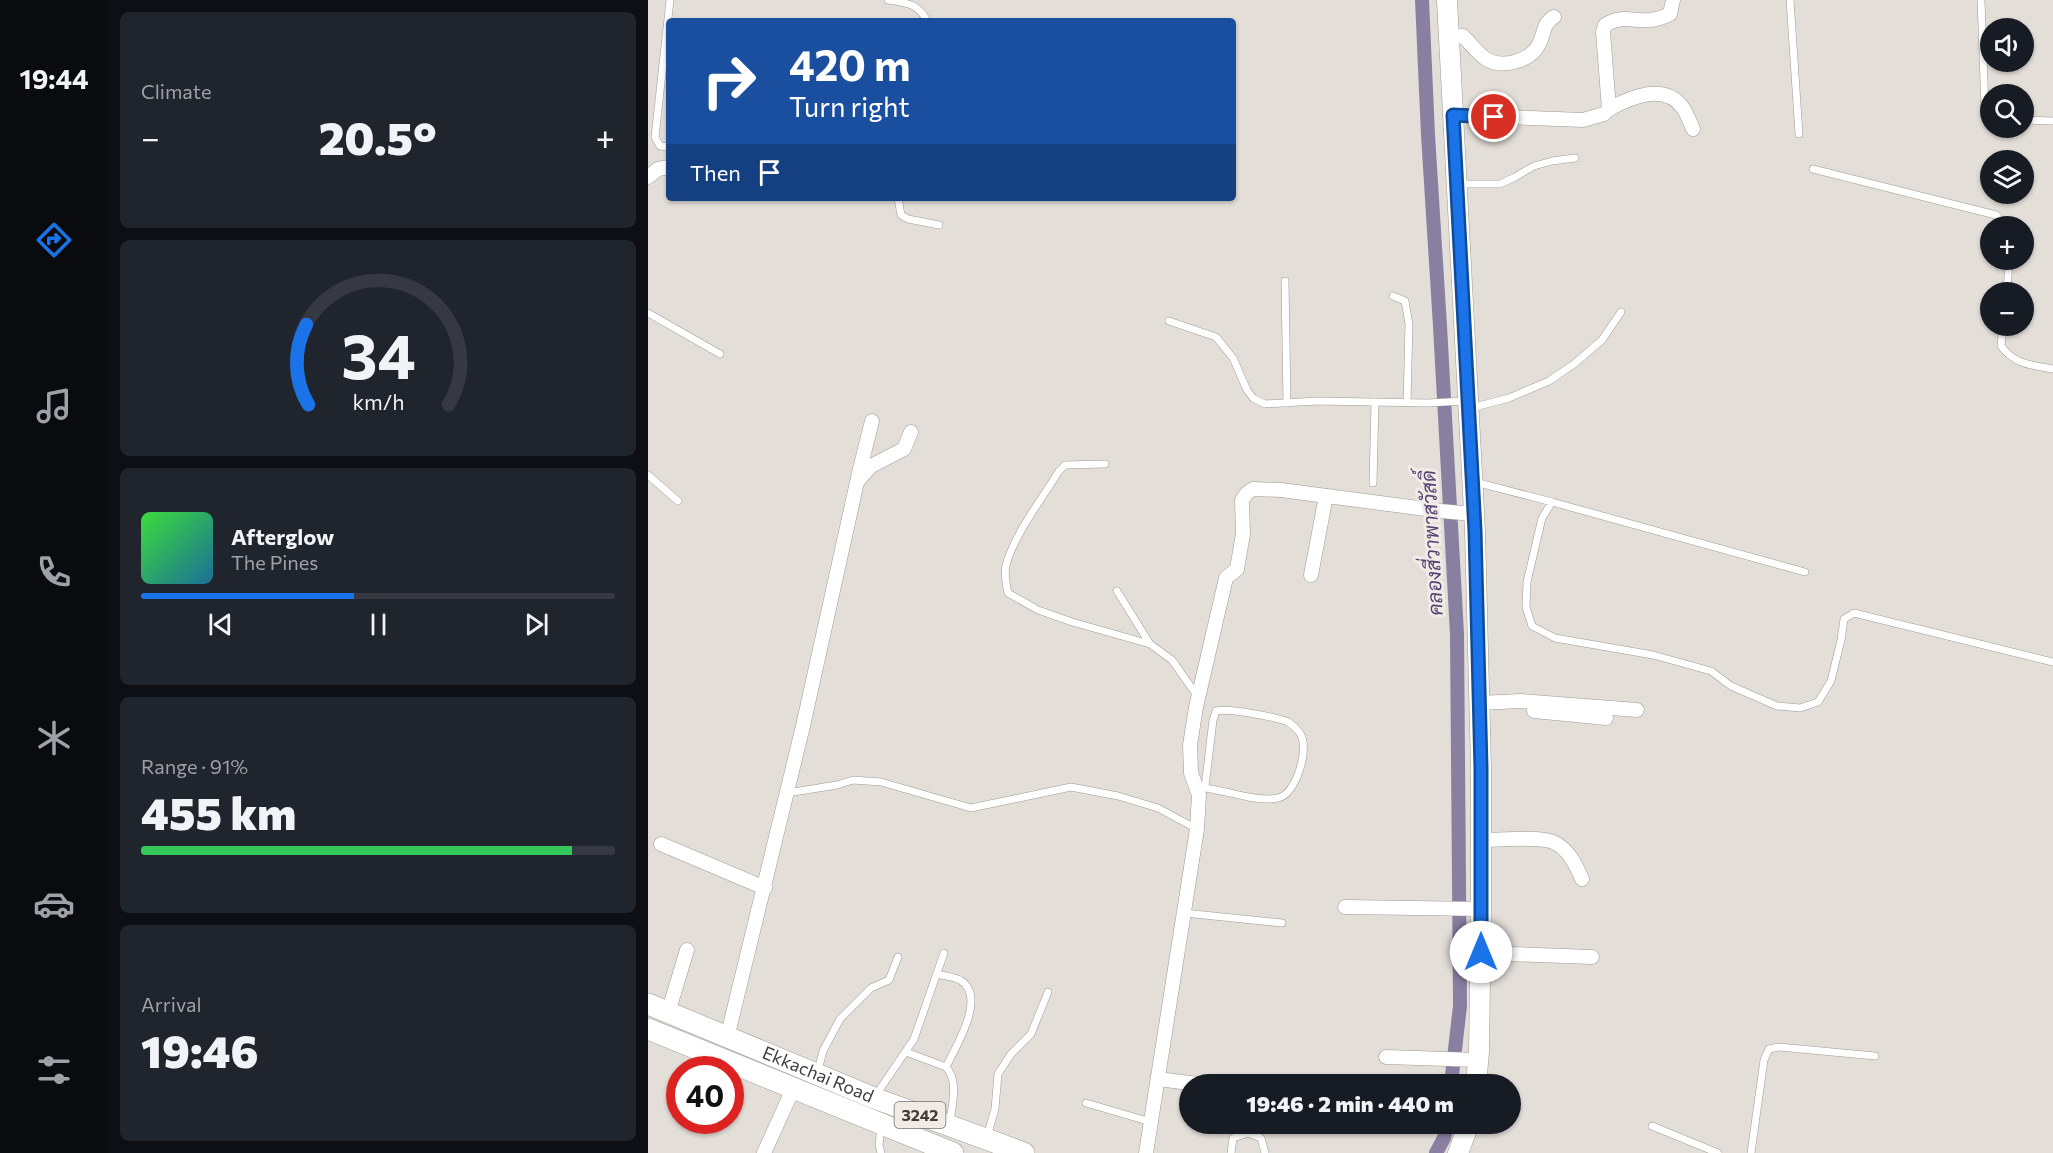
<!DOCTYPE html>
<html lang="en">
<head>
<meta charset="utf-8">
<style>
  :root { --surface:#171b24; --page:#20242c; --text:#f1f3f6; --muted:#9ea1a6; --line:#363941; --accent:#1a73e8 }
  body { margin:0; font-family:Commissioner,Sarabun,sans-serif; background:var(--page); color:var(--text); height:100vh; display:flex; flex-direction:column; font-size:22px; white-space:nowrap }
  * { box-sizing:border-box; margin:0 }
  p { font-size:20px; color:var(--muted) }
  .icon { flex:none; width:33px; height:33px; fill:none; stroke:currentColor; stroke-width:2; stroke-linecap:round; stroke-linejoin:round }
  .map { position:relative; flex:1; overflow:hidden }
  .details { display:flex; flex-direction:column; gap:12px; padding:12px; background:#0d0f14; width:540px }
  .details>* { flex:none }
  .top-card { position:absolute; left:18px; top:18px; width:570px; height:183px; border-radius:6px; box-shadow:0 2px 4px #0004; background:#1a4fa0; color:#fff; overflow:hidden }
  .tools { position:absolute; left:1332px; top:18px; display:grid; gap:12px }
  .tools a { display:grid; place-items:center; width:54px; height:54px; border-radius:50%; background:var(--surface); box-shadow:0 2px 4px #0004; font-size:30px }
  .speed { position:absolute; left:18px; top:1056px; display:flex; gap:12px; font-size:30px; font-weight:700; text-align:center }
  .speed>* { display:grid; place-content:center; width:78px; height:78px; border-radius:50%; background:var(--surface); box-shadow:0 2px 4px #0004; line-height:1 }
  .speed .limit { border:9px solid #d22; background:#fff; color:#111 }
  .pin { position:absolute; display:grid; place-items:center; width:51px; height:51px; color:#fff; margin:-26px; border:3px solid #fff; border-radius:50%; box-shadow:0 2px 6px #0007 }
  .me { position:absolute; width:66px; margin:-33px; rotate:0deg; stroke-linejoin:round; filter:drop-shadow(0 0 4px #0008) }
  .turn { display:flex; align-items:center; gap:21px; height:126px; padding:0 24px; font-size:27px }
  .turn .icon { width:78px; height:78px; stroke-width:2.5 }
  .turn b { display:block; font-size:42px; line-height:51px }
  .then { display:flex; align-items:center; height:57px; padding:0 24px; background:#0003; gap:12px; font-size:22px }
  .big { font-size:45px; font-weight:800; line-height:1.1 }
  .details .tile { flex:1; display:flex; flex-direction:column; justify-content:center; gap:9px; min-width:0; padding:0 21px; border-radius:9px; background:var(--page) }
  .details .dial { align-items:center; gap:0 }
  .dial svg { height:156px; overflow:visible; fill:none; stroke:var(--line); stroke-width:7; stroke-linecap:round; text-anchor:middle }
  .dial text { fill:var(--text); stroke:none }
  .song { display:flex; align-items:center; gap:18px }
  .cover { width:72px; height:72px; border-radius:9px; background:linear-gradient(135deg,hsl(120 70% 55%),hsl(200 70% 35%)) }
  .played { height:6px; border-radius:3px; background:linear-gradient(90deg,var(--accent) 45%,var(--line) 45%) }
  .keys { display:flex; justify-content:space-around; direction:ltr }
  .heat { display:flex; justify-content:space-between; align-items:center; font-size:33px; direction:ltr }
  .charge { height:9px; border-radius:4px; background:linear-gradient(90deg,#34c759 91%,var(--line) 0) }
  .trip { position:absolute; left:531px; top:1074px; width:342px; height:60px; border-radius:30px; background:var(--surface); box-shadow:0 2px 4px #0004; font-weight:800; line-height:60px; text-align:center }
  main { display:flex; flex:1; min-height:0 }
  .tabs { display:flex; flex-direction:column; width:108px; justify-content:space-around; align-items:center; background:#090b0e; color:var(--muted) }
  .tabs .icon { width:42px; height:42px }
  .tabs .current { color:var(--accent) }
  .tabs b { font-size:27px; color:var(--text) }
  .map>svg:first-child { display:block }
</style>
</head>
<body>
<main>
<nav class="tabs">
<b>19:44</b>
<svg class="icon current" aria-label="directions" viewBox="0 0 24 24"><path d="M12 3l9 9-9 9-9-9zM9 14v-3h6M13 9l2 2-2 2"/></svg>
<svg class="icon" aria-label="music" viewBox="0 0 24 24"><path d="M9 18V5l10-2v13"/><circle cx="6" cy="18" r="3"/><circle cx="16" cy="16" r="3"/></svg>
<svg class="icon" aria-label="phone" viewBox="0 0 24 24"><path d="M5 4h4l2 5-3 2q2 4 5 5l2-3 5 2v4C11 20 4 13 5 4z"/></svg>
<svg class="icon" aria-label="climate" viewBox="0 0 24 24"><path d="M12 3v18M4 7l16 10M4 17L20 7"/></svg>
<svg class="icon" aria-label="car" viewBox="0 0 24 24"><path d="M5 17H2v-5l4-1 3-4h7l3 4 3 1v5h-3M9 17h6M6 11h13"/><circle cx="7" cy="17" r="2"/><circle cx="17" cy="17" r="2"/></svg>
<svg class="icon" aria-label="filters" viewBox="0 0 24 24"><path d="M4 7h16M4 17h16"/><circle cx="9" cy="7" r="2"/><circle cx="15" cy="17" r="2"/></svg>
</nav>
<section class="details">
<div class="tile"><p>Climate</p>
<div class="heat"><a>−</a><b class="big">20.5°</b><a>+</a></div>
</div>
<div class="tile dial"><svg viewBox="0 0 100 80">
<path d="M14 69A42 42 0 1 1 86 69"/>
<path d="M14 69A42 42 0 0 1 13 28" stroke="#1a73e8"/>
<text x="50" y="56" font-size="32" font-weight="700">34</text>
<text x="50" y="72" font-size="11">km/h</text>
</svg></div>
<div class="tile">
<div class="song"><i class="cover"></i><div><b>Afterglow</b><p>The Pines</p></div></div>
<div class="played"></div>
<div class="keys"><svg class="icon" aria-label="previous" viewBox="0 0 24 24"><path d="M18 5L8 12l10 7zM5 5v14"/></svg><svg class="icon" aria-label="pause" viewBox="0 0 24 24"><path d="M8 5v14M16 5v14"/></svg><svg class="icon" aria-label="next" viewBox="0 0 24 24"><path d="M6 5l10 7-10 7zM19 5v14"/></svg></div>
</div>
<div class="tile"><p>Range · 91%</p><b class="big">455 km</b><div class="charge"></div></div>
<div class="tile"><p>Arrival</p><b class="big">19:46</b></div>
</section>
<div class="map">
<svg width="1405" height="1153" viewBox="0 0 1405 1153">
  <rect width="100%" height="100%" fill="#e3ded8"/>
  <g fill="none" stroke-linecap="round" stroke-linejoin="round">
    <g stroke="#887fa1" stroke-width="14">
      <path d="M774,0L780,135L792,326L809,634L812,1006L803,1084"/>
      <path d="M788,1153L796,1138L799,1124"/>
    </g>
    <defs>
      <g id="lane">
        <path d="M240,0C258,3 270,3 279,21"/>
        <path d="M1142,0L1151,134"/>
        <path d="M1333,0L1337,109L1340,117L1342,118"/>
        <path d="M1376,120L1405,121"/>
        <path d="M21,147L12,146L7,137L22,0"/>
        <path d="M1165,169L1348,215L1359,226"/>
        <path d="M811,184H852L867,177L886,166L904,161L927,158"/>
        <path d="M250,198L253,215L260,219L291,225"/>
        <path d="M637,281L639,403"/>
        <path d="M1359,292L1361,260"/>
        <path d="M745,296L757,301L761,324L759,402"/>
        <path d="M0,313L72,354"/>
        <path d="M521,321L568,337L585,358L599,390L605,398L617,404L669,401L779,403L818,401"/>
        <path d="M1355,326L1353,346C1367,365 1384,365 1405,369"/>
        <path d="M823,408L861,398L901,381L926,364L954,340L973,312"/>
        <path d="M457,464L417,465L411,471C394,499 367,533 358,565C356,574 358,584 360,593L390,610L424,622L502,644"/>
        <path d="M0,475L30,501"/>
        <path d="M827,482L904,502L894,518L879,582L878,607L884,626L907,638L1005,655L1063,671L1083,686L1129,706L1152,708L1170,702L1183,681L1193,640L1196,619L1206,613L1405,662"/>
        <path d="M725,483L727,402"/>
        <path d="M904,502L1157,572"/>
        <path d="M469,591L502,644L524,660L550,697"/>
        <path d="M548,787C574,788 605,803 630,798C648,795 661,750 653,735C651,731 644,724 640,722C627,717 581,708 568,711L565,720L557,787"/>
        <path d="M139,793L189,785L205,780L233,782L323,808L423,787L470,796L510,808L549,829"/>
        <path d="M536,913L634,923"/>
        <path d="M258,1052L298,1067C307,1048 340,996 312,980C306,977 296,976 289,974"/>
        <path d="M298,1067C311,1081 304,1105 302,1122"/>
        <path d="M170,1071L175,1051L192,1019L223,988L241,980L250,957"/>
        <path d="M228,1095L266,1039L296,953"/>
        <path d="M438,1103L503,1122"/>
        <path d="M1004,1126L1070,1153"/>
        <path d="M339,1137L347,1109L350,1074L363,1054L383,1034L400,992"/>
        <path d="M233,1153L231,1145L233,1126"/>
        <path d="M583,1153L585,1138L600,1133L613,1138L617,1153"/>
        <path d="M1103,1153L1116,1060L1121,1049L1131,1047L1227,1056"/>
      </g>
      <g id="street">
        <path d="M801,37L815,36C822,43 830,54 838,59C854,69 883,61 891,44C897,33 894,24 906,17"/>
        <path d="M961,109C983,97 1017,82 1035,108C1039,114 1042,122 1045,129"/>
        <path d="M805,115L935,120L956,114L961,109L955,32L957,25C975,14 986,22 1003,20C1010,19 1016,17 1022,14L1025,0"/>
        <path d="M0,177L10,169L21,167"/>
        <path d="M210,477L224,421"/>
        <path d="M663,575L678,496"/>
        <path d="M831,703L873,701L989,710"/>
        <path d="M886,711L958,718"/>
        <path d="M833,840C851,840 889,836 905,842C920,848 928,865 934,879"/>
        <path d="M13,844L117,888"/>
        <path d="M697,907L833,909"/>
        <path d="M833,953L944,957"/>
        <path d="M20,1013L39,950"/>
        <path d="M79,1038L155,726L209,482L223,466L256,449L263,432"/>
        <path d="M738,1057L830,1060"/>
        <path d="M510,1079L550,1084"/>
        <path d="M116,1153L145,1089"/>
        <path d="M498,1153L549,829L551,795L543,773L542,745L548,707L578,578L589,569L595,534L594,500L599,493L605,489L633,490L793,511L814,513L826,512"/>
      </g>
      <g id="secondary">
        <path d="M799,0L827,531L833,768V909L831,1052L828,1084"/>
        <path d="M810,1153L821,1124"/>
      </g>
      <g id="primary">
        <path id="s1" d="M0,1004L226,1098L376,1153"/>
        <path d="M0,1029L305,1153"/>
      </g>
    </defs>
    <use href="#lane" stroke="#9f9a94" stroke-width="8"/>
    <use href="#street" stroke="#9f9a94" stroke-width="15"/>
    <use href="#secondary" stroke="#9f9a94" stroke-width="21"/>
    <use href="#primary" stroke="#9f9a94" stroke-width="22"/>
    <use href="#lane" stroke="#fff" stroke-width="7"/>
    <use href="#street" stroke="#fff" stroke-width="14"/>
    <use href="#secondary" stroke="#fff" stroke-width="20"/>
    <use href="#primary" stroke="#fff" stroke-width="21"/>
  </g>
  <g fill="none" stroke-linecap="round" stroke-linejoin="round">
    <defs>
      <path id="route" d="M833,952V768L827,531L805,115L846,117"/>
    </defs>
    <use href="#route" stroke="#114b97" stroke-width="15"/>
    <use href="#route" stroke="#1a73e8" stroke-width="10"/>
  </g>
  <g text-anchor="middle" stroke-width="6" stroke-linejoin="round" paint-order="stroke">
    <rect fill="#f1ebe5" stroke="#74706d" stroke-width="1.5" x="246.5" y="1102" width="51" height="26" rx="4.5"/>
    <g font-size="16" font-weight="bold" fill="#3f3c3a">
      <text x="272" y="1121">3242</text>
    </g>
    <g font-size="18" fill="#3f3c3a" stroke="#f1ebe5">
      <text dy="6" stroke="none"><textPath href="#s1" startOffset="184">Ekkachai Road</textPath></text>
    </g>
    <g font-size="20" font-style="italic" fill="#544476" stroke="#f1ebe5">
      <text transform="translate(784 543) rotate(-93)" y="7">คลองสี่วาพาสวัสดิ์</text>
    </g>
  </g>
</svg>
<div class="tools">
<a><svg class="icon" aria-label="sound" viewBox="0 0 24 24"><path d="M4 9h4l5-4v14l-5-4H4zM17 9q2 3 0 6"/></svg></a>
<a><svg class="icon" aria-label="search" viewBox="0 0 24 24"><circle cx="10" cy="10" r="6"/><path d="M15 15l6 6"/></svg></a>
<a><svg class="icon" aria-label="layers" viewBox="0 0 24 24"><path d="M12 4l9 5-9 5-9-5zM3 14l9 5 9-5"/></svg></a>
<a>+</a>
<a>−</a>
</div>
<div class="speed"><div class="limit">40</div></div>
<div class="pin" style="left:846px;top:117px;background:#d93025"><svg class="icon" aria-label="arrive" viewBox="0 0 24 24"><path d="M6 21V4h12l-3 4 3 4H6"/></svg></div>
<svg class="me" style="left:833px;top:952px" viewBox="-20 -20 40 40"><circle r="19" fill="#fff"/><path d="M0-13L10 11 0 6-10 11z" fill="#1a73e8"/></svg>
<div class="trip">19:46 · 2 min · 440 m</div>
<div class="top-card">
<div class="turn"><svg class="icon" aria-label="right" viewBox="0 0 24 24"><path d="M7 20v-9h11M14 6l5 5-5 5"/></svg><div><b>420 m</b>Turn right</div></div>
<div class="then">Then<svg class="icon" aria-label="arrive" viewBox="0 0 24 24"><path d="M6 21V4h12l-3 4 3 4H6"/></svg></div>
</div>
</div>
</main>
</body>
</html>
